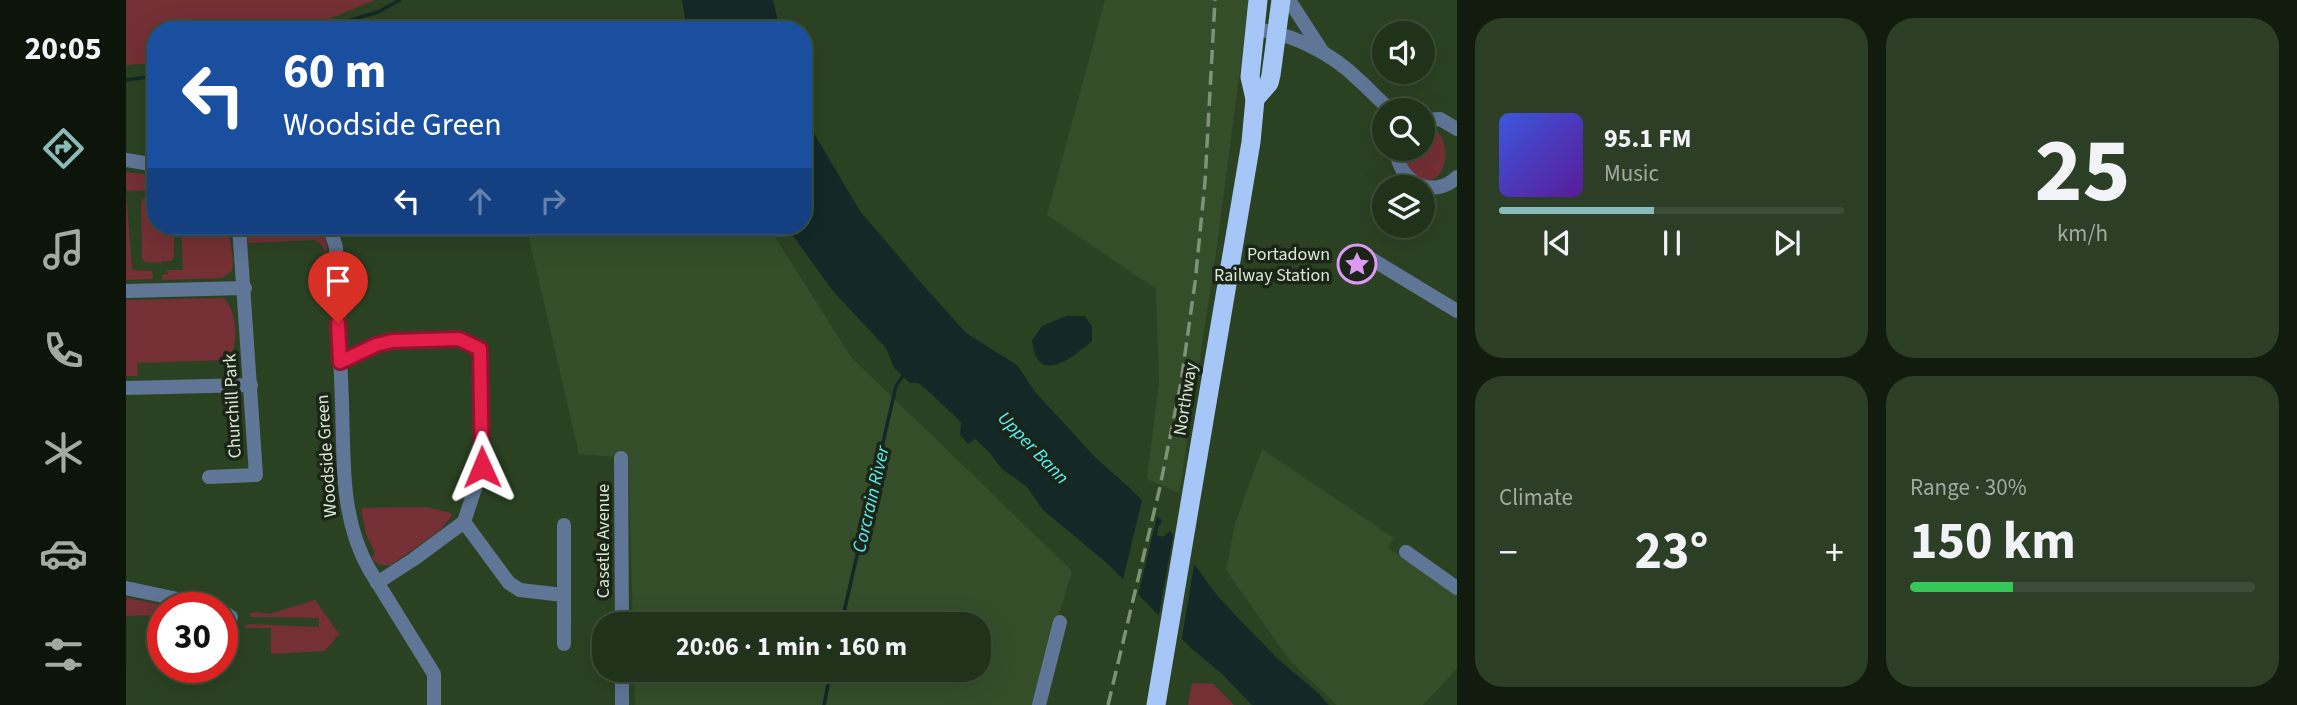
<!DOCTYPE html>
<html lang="en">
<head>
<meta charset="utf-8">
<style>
  :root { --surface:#20321a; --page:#2d3e27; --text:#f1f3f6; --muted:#a2aaa2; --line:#3d4d39; --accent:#8bbbb9 }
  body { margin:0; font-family:"Source Sans 3",sans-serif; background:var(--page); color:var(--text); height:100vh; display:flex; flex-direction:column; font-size:26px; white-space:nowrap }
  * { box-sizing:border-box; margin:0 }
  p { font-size:23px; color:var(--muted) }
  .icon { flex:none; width:38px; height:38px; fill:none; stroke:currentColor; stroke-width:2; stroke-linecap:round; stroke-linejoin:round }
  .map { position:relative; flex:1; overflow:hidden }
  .side { display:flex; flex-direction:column; gap:18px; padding:18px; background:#121c0e; width:840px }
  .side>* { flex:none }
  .top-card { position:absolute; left:21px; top:21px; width:665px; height:214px; border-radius:28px; box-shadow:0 7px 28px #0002,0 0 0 2px var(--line); background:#1a4fa0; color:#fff; overflow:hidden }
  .tools { position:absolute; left:1246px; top:21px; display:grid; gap:14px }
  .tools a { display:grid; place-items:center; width:63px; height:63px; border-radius:50%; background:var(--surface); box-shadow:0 7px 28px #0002,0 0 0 2px var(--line); font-size:35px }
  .speed { position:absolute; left:21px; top:592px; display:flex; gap:14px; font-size:35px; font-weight:700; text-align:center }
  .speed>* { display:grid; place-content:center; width:91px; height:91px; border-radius:50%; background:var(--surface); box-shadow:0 7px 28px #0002,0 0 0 2px var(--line); line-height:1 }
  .speed .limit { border:10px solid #d22; background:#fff; color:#111 }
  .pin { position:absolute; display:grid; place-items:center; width:60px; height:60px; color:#fff; margin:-72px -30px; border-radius:50% 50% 50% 0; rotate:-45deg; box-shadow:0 0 7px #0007 }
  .pin .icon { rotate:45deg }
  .me { position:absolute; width:77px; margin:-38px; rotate:359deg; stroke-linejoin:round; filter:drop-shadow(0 0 5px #0008) }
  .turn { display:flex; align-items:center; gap:24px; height:147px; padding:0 21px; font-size:32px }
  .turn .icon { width:91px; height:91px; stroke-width:2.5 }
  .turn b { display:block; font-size:49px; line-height:60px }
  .lanes { display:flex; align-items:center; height:66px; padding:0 21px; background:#0003; justify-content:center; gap:35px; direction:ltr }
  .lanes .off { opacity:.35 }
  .big { font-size:52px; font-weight:700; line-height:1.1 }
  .side .tile { flex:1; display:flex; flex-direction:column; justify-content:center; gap:10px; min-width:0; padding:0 24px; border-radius:28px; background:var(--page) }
  .side .dial { align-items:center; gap:0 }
  .dial b { font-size:91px; line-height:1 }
  .song { display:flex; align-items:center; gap:21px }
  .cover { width:84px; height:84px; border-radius:10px; background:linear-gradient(135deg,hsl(230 70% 55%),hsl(270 70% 35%)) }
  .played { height:7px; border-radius:4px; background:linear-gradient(90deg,var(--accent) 45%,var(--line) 45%) }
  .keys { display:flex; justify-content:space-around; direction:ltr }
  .heat { display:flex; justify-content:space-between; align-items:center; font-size:38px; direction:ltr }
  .charge { height:10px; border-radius:5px; background:linear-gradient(90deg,#34c759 30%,var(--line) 0) }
  .side .tiles { flex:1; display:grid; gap:18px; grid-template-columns:repeat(2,1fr) }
  .trip { position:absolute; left:466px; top:612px; width:399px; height:70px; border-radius:28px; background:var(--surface); box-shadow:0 7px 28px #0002,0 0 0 2px var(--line); font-weight:700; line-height:70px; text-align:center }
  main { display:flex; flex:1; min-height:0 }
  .tab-bar { display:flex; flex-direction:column; width:126px; justify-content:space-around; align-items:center; background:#0d140a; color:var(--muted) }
  .tab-bar .icon { width:49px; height:49px }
  .tab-bar .active { color:var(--accent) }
  .tab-bar b { font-size:32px; color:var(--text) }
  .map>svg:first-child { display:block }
</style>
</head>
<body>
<main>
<nav class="tab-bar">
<b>20:05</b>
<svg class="icon active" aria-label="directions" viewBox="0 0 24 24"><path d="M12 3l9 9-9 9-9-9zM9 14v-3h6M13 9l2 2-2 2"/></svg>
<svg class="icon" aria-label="music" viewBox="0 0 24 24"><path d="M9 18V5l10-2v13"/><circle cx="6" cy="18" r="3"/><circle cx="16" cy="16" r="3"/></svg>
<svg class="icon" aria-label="phone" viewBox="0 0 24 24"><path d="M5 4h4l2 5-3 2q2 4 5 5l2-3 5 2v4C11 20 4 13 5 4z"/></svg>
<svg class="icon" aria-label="climate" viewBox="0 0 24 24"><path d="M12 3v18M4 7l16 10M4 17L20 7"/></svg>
<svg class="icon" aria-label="car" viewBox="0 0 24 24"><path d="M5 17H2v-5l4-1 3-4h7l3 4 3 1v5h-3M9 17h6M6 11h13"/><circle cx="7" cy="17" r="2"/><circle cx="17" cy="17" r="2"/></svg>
<svg class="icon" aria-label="filters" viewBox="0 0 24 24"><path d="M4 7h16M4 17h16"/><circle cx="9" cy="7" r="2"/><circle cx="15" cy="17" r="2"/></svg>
</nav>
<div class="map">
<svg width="1331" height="705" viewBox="0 0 1331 705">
  <rect width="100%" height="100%" fill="#2b4222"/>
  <g fill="#344e2a">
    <path d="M979,0H1123L1090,253L1053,493L1021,479L1033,381L1030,289L921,215Z"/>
    <path d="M428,226H642L725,357L946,571L906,705H509L508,670H852V625H507L502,458L453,454L403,238Z"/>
    <path d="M1136,449L1268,538L1262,548L1331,595V669L1297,705H1211L1164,661L1100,570L1109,524Z"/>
  </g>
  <g fill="#743035">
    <path d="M0,0H249L193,23L163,30H30V63L0,65Z"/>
    <path d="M1302,127C1331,131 1322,201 1288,174C1280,167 1278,159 1278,149H1297V128Z"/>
    <path d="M0,172L30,176V190L0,191L6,270L26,271L27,279L0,280Z"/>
    <path d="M27,197H30V226H48V257L45,261H36V263L19,262L16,258L15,202L17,199Z"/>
    <path d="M55,226H102L107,261L106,271L96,278L36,280V275L42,274L41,270H57Z"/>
    <path d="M120,226H191C198,233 203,244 200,254L196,245L189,240L122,243Z"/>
    <path d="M97,298C111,308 115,350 100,360L11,363L12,376H0V300Z"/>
    <path d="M300,507L325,513L326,516L313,531L265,565C257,566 250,565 246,558L249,553L240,534L235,508Z"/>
    <path d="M2,598L47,607H37V615L0,616V599Z"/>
    <path d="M189,600L213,634L199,651L145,654V628H118L122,624L193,627V618L125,617L123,614L128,612L144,614Z"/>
    <path d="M1066,683L1087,684L1108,705H1062Z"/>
  </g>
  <g fill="#142828">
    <path d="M556,0H647L654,30H561Z"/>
    <path d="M677,106L686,130L734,211L797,285L840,333L891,365L910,393L969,457L1007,491L1036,521L1032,528L1031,535L1037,537L1044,531L1090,594L1113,619L1152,659L1191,692L1203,705H1126L1097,675L1066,649L982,564L917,510L901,487L875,468L864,453L849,439L842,444L834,435L835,422L802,391L792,383H784L768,368L760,348L706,290L660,226H677Z"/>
    <path d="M940,316H959L966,326V341C956,350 925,376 913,361C908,356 907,347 906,340L916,326Z"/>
  </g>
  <g fill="#2b4222">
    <path d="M1017,496L1032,512L1011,599L996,584Z"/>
    <path d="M1048,531L1069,559L1055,643L1032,620Z"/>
  </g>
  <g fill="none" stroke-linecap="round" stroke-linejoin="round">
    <g stroke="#142828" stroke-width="3.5">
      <path d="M190,30L252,12L274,0"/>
      <path d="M0,80L30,76"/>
      <path d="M715,625L770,386L777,376"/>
      <path d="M698,705L705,670"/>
    </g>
    <g stroke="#5f7697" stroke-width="14">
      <path d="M1163,0L1196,51"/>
      <path d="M1129,29C1167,34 1206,53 1234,81C1245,91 1254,101 1265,110"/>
      <path d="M1297,120L1314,119L1331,129"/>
      <path d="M1271,149C1270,181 1307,201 1331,177"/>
      <path d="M0,160L30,165"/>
      <path d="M203,226L210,247C211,299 214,351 216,402C218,460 214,518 243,569L308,674V705"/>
      <path d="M1247,260L1331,311"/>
      <path d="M0,291L119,288"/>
      <path d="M214,362L250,345L266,341L333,339L354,349L356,467L338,522L288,559L251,583"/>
      <path d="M0,388L125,385"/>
      <path d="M495,458L496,625"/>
      <path d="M83,477L130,475L113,226"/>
      <path d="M338,522L383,583L394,590L437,595"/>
      <path d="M438,525V644"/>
      <path d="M1280,552L1331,588"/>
      <path d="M0,588L89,607"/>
      <path d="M96,611L105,617"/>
      <path d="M496,670V705"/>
      <path d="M913,705L934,622"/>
    </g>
    <g stroke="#a5c6f7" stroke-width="19">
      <path d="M1129,99L1143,83L1145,75L1155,0"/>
      <path d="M1030,705L1125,142L1129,99L1124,77L1132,0"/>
    </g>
    <path stroke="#7f9278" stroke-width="3.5" stroke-dasharray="14 7" stroke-linecap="butt" d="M982,705L1034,487L1055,382L1069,283L1079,182L1089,0"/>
  </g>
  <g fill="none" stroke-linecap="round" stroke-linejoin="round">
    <defs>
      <path id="route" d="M212,323L214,362L250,345L266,341L333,339L354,349L356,467"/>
    </defs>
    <use href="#route" stroke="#92132f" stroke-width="18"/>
    <use href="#route" stroke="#e11d48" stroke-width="12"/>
  </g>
  <defs>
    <symbol id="sight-ring" viewBox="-11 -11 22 22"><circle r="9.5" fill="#1b2517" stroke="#dd99f3" stroke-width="1.5"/><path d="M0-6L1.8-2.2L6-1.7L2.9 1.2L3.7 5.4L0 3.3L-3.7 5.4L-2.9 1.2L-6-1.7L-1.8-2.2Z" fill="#dd99f3"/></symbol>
  </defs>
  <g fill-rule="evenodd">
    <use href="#sight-ring" x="1209" y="242" width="44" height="44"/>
  </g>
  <g text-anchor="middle" stroke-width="7" stroke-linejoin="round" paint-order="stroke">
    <g font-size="18" fill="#d9e7d4" stroke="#1b2517" text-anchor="end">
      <text x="1204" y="260">Portadown<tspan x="1204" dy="21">Railway Station</tspan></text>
    </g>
    <g font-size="18" fill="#d9e7d4" stroke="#1b2517">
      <text transform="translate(1059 399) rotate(-81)" y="6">Northway</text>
      <text transform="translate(106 406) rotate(-93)" y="6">Churchill Park</text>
      <text transform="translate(200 456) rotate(-94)" y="6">Woodside Green</text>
      <text transform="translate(477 541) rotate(-90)" y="6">Casetle Avenue</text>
    </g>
    <g font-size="19" font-style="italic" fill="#5af3f7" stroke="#1b2517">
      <text transform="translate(908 447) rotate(46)" y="7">Upper Bann</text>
      <text transform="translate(744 499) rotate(-77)" y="7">Corcrain River</text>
    </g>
  </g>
</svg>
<div class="tools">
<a><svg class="icon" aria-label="sound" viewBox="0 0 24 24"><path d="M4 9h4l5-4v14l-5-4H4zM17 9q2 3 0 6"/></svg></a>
<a><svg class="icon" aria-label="search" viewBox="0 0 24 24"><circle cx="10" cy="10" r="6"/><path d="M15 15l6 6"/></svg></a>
<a><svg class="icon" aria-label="layers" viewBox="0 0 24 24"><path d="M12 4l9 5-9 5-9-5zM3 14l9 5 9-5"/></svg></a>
</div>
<div class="speed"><div class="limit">30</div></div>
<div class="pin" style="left:212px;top:323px;background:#d93025"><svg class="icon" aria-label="arrive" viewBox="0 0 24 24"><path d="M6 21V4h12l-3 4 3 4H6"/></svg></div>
<svg class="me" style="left:356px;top:467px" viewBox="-20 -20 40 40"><path d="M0-17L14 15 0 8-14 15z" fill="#e11d48" stroke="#fff" stroke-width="4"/></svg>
<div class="trip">20:06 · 1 min · 160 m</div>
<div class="top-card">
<div class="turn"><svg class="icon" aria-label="left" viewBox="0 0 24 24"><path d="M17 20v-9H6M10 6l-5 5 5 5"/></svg><div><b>60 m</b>Woodside Green</div></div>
<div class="lanes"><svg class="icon" aria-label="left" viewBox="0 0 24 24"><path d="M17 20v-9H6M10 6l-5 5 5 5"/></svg><svg class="icon off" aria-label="ahead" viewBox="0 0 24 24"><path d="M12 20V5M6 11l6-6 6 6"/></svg><svg class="icon off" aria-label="right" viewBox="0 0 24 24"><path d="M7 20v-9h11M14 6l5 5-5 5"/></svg></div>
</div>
</div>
<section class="side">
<div class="tiles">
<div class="tile">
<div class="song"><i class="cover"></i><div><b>95.1 FM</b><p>Music</p></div></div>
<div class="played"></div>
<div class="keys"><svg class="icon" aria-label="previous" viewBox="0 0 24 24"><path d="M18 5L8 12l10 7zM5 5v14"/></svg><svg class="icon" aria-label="pause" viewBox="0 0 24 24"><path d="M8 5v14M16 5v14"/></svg><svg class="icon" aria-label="next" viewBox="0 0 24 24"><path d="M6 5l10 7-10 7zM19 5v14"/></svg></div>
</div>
<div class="tile dial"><b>25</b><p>km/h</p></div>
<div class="tile"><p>Climate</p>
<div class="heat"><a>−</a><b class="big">23°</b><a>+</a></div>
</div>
<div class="tile"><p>Range · 30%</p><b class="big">150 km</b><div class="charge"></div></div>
</div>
</section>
</main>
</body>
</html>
